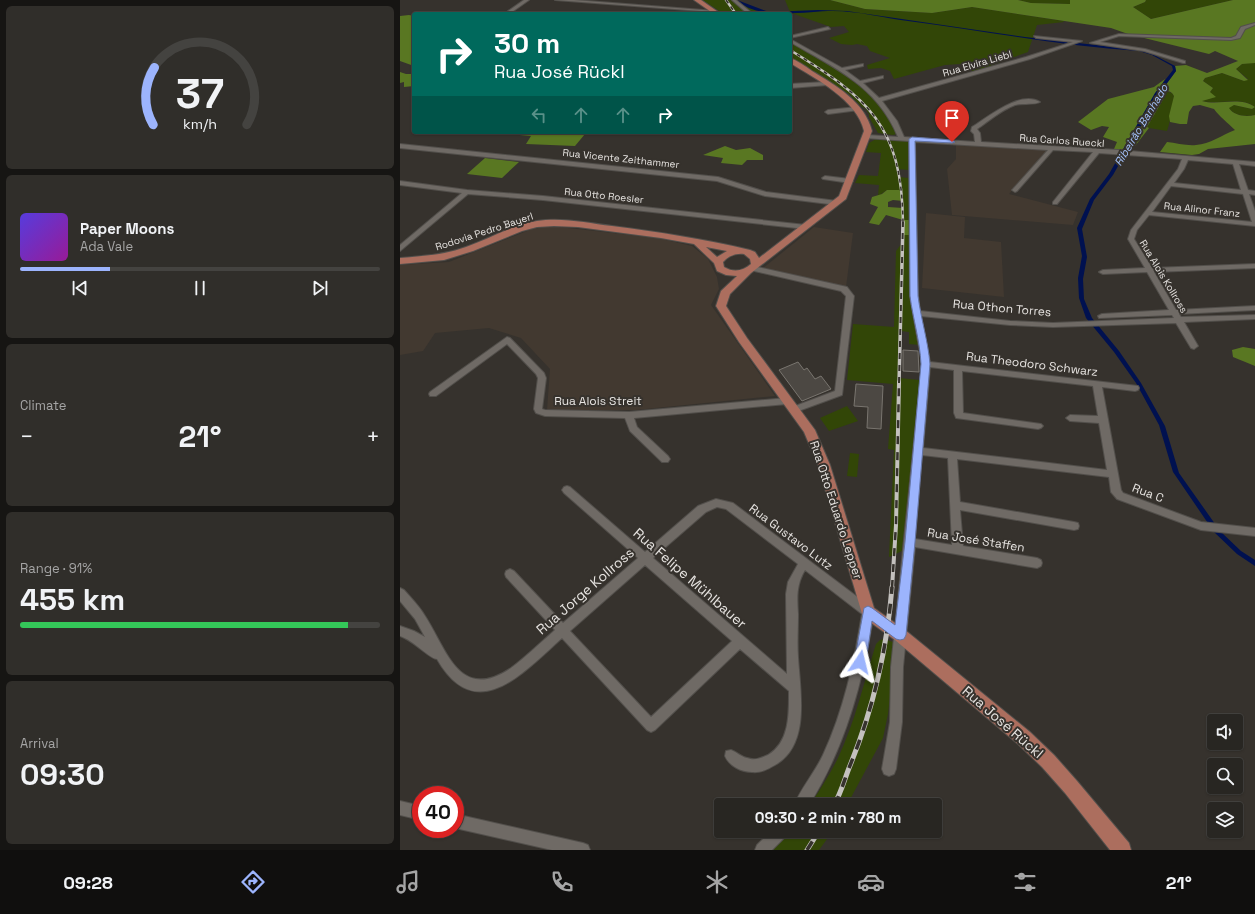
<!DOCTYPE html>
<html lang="en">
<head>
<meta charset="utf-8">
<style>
  :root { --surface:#282622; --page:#302e2a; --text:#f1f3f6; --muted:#a5a5a5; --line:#444340; --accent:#9cb4fd }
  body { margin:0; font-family:"Space Grotesk",sans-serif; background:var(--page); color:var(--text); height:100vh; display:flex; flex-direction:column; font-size:15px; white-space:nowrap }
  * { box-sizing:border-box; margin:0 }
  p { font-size:13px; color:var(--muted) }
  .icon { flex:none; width:22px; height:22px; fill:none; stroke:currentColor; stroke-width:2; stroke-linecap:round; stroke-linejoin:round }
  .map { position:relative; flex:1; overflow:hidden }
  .panel { display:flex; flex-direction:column; gap:6px; padding:6px; background:#161513; width:400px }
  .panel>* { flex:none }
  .banner { position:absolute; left:12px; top:12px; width:380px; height:122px; border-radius:4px; box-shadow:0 1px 3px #0004,0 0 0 1px var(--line); background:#00695c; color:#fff; overflow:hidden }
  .buttons { position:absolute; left:807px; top:714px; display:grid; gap:8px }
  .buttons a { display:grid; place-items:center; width:36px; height:36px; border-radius:4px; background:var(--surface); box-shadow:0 1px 3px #0004,0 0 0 1px var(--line); font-size:20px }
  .speed { position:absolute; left:12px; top:786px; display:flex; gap:8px; font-size:20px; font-weight:700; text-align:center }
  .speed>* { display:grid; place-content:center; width:52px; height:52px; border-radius:50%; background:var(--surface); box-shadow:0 1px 3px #0004,0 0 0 1px var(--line); line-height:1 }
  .speed .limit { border:6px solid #d22; background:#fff; color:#111 }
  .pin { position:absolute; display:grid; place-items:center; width:34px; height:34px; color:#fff; margin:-41px -17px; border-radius:50% 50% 50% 0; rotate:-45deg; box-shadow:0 0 4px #0007 }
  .pin .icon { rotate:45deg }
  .me { position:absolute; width:44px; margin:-22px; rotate:10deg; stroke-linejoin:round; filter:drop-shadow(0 0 3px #0008) }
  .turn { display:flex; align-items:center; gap:14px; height:84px; padding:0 16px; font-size:18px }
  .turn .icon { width:52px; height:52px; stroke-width:2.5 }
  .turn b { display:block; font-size:28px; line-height:34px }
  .lanes { display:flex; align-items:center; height:38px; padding:0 16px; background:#0003; justify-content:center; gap:20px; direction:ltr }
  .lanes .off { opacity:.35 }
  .big { font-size:30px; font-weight:700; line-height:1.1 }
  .panel .widget { flex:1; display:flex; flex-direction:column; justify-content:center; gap:6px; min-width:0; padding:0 14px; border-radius:6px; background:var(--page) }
  .panel .dial { align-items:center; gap:0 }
  .dial svg { height:104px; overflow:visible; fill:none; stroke:var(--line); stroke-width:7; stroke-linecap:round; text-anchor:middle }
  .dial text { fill:var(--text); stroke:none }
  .song { display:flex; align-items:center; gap:12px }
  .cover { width:48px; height:48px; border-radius:6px; background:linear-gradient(135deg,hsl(250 70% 55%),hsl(300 70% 35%)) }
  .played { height:4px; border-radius:2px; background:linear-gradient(90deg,var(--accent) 25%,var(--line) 25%) }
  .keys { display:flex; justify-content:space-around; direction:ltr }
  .heat { display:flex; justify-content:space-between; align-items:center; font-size:22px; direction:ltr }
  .charge { height:6px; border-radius:3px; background:linear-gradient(90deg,#34c759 91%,var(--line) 0) }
  .trip { position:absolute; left:314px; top:798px; width:228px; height:40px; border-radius:4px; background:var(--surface); box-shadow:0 1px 3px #0004,0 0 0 1px var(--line); font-weight:700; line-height:40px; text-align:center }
  .dock { display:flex; height:64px; justify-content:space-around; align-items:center; background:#100f0e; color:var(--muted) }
  .dock .icon { width:28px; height:28px }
  .dock .on { color:var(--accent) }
  .dock b { font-size:18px; color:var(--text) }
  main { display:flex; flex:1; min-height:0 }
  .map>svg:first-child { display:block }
</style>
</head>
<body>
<main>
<section class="panel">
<div class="widget dial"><svg viewBox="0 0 100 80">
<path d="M14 69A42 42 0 1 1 86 69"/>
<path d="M14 69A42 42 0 0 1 15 25" stroke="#9cb4fd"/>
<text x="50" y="56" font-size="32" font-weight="700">37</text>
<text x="50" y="72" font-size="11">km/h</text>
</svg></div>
<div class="widget">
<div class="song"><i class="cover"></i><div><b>Paper Moons</b><p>Ada Vale</p></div></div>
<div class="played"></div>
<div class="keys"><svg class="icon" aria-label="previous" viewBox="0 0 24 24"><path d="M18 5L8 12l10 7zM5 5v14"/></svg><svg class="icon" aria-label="pause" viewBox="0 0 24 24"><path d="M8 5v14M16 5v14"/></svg><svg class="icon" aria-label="next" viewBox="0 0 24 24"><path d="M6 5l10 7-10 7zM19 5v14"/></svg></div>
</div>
<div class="widget"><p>Climate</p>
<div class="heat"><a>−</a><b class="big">21°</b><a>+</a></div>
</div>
<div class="widget"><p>Range · 91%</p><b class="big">455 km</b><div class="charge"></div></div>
<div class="widget"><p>Arrival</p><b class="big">09:30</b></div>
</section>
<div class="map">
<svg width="855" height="850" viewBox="0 0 855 850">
  <rect width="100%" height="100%" fill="#36322d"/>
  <g fill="#423930">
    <path d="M556,144L648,150L609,194L678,212L673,225L552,215L547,169L556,159Z"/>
    <path d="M526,213L565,217L564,238L601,242L604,297L522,288Z"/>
    <path d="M150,226L258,238L292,246L308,259L317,277L319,289L311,305L375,396L236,410H147L150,369L121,338L89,328L35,333L23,351L0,355V265L49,262L132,229Z"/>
    <path d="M414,227L453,233L446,287L362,269Z"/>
  </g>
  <g fill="#324607">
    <path d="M302,0H337L345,6L357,10L349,13L351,14H324Z"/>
    <path d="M385,0H430L465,9L532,13L572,7L663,21L664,22L637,25L628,52L573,72L560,64L545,65L494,79L490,71L481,68L468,69L467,65L490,58L470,51L467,46L457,44L452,45L441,44L429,38L449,32L444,26L431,27L394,14L390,12Z"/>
    <path d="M618,0H670V4L631,3Z"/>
    <path d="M746,0H833L751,19L733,7L745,2Z"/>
    <path d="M390,40L441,70L473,94L499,133L493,135L478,133L469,117V114L465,108L462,107L449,94L390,57Z"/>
    <path d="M849,63H855V107C840,96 819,105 801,101L810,92L813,88L803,81L805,78L822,73L844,81L848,79L836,69L842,64Z"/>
    <path d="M765,91L772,93L774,96C772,108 771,120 767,131L749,128L747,127L764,98Z"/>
    <path d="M834,105L852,109L855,107V115C846,117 834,116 828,107Z"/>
    <path d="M482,138L507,140L509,143V170L497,169L499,177L509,178L510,220H503V194L487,190L478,196L479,185L455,183L459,175L478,176L481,153L466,152L469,143L476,139Z"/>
    <path d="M503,235H510L509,293L520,345L509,344V332L501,331L499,378L520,380L502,551L489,557L494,450L488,449L493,384L447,380L453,324L494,327L496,251L502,243Z"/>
    <path d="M447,406L458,421L429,431L420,418Z"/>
    <path d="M450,453L459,454L457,477L447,476Z"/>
    <path d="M484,639L496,643L488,714L483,738L447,805H410C420,790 430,774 438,758C455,722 464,682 476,644L480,640Z"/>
    <path d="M389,831H433L419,850H371Z"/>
  </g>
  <g fill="#597722">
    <path d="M430,0H618L631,3L670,4V0H746L745,2L733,7L751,19L833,0H855V63L842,64L836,69L848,80L844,81L822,73L805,78L803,81L813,88L810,92L816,97L802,101C819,106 839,96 855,107L852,109L834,105L829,108C834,116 846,117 855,115V144L808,149L799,154L792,155L760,152L767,142C776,143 787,146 796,145C810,144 822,135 835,130C828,123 819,116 814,109L800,105L793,106L789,112L787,124H780L770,122L769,116L774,96C772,92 770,91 765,91L764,98L747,127L749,128L732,150H729L759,94L776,71L775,66L786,65L807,73L838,61L815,51L809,54L728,34L711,28L572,7L532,13L465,9Z"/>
    <path d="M9,15L14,16V66L0,61V16Z"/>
    <path d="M0,72L6,74H14V86L4,87V82L0,83Z"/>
    <path d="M765,79L724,150L714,149L717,142L703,137L709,127L702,126L691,130L678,122L708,99L754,87Z"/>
    <path d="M84,132H193L185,134L175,146L126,144L131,136Z"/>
    <path d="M325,146L336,150L350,148L363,155V160H347L342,165L321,163L323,158L303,155Z"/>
    <path d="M85,158L119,162L102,178L67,174Z"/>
    <path d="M487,190H499L503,194V201L493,200L488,202V207L503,208V220H510V235H503V220L486,215L479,225L469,223L478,207L470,204L472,197L482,194Z"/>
    <path d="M843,347L855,349V366L833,357L832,350Z"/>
  </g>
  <path fill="#001150" d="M337,0L369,12L418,10L447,11L625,37L740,50L754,55L775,66L776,71L759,94L713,175L694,200L682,229L687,257L683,279L684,299L692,318L719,351L741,383L765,426L779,473L820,531L841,551L855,560V566L837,554L814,532L773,472L759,425L736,383L714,352L686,318L679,298L678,278L682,256L677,228L690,199L709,174L755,93L773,70L772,66L752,55L739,51C662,46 585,31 508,21C484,18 458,11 433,11C407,11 357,21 337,0Z"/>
  <g fill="#4c4843" stroke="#79756f">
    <path d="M503,350L518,351L519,372L503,371Z"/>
    <path d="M398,362L404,370L407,368L415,379L421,376L431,389L402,401L379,370Z"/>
    <path d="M456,384L483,386L481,429L467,428L468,407L454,406Z"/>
  </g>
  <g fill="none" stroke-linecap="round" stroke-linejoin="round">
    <defs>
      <g id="minor">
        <path d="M124,0H129L109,14H104Z"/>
        <path d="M155,0H174L316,11L314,12Z"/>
        <path d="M332,0H336L353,14H348Z"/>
        <path d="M855,23V25L845,29L840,38L831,40L719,36L700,42L745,49L785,61V63H783L744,51L690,43L719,34L831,38L836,36L841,27Z"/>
        <path d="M428,27L430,29L390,38V36Z"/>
        <path d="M634,36L682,41L630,59L482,101L497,121L504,137L575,142L574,134L571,131L572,127C588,117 620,90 640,102C635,105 622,103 615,105C601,110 589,121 577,129L580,133L581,142L718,150L855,162V166L839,164L848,190L855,191V195L849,194L855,211V226L749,215L737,230L734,239L752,268L855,264V268L754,272L776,310L855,306V310L779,314L781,317L855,315V319L784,322L798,346L794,349L791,348L776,323L653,327L610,325L521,316L530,362L738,386L739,388L738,390L735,391L702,387L721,490L723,493L801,522L855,528V536L801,530L717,499L711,492L709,477L557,459L560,502L674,522L678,523L679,526L678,529L674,530L560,510L563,546L637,558L641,560L642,563L641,566L637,568L515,547L503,667L502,722L496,769L494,774L489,776L484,774L482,769L490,722L491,667L522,364L510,296L509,141L465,138L464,137L467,135L498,137C477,86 435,68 390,42V39L442,68L463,64V66L445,70L460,81L483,76V78L463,83L479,98L626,57L673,42L636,38ZM515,142L648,150L613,189L612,190L615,192L617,191L653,150L693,152L653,202V204H657L699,153L782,159L778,169L731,230L728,239L745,268L703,270L699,272L703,274L747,272L769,310L702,314L698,316L699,318L772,315L774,318L653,323L610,321L520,311L518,296ZM788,160L833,164L841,190L774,183L784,169ZM771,186L843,194L852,222L752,212ZM530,367L554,370V413L556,418L638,429L641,428L643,426L641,424L563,413L562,371L693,386L698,416L670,415L666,418L670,421L699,423L707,470L523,448ZM522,455L548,458L552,545L515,539Z"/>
        <path d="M426,82L428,83V85L390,88V84Z"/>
        <path d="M457,107L460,109L459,110L428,114L425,112L428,110Z"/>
        <path d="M0,144L318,177L366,192L437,201L440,203L437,205L365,196L317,181L0,148Z"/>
        <path d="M425,176L450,179L453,181L450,183L423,179L422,178Z"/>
        <path d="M0,181L67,190L143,196L406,225L409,227L406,229L143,200L68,194L0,251V245L62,193L0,185Z"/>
        <path d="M350,266H353L447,287L454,296L442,395L393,413L389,410L390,408L435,391L446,296L441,291L350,270Z"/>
        <path d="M107,337L110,338L144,373L146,378L142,409L145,410L229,412L387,398L391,401L387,404L234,418L237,427L268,456L270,459L268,462H262L230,431L225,418L145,416L136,413L134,409L138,378L136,374L107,344L36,396H30L29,394L30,392Z"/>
        <path d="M167,486L170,487L245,552L298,506L316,499L333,503L472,608L474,612C463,681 446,746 409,805H394C402,787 415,772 423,755C444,710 454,662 462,614L405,570C396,585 397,598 398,614C398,629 397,643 398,657C400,691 411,745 375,765C368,769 361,773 352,772C342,772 329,766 325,756L326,751L331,750C337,752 341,757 347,758C355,761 361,758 368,755C390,742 389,713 389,691L340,649L255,730L251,732L247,730L162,638C123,673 76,727 37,659C30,659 13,640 0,636V626L14,631L25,637L15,619L0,601V588L4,590C11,598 19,606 25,616C47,650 59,703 111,668C126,657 140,643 155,630L106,577L105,574L106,571L110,569L114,571L163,623L238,558L164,493L162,490L164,487ZM317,507L326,509L398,564L388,582L386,594L387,674L253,558L306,512ZM245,565L332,641L251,717L170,631Z"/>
        <path d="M0,801L21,806V820L0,815Z"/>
        <path d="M55,814L183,843L188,845L190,850H152L55,828Z"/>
        <path d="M371,831H388L386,836L372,850H355L357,845Z"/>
      </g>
      <g id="major">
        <path d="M294,0H301L321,14H314Z"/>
        <path d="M390,58C398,61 405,66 412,71C435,85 465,102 472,131L446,199L351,273L330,294L326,306L347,338L415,430L430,465L474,608L505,630L630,732L654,755L677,781L729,843L731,850H710L665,793L642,767L618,744L495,640L463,617L418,465L404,432L339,342L316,306L321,291L337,276L326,275L317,271L314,263L294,244L261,238L178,227L154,226L137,227L122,231L73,251L44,260L0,264V258C23,256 44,255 66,247C89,239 112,225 137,221C161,217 188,223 212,226C258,232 305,239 350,250L355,252L359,258L439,196L464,131C457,100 416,79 390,63ZM306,247L327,251L317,257ZM344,254L350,259L351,264C343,271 334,273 324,267L323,262C328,256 336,253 344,254Z"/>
      </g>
    </defs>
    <use href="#minor" stroke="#524f4b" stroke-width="2"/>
    <use href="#major" stroke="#524f4b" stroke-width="2"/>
    <use href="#minor" fill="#6f6a65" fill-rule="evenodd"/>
    <use href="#major" fill="#ac6e5e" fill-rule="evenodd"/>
    <defs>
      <g id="rail-far3">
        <path d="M326,0L336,14"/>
        <path d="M390,50C468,98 502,125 503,223"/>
      </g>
      <path id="rail-far2" d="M499,383L503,222"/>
      <path id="rail-far1" d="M492,588L496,525L499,382"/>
      <g id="rail">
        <path d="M434,805C441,793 444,781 449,768C473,710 487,650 492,587"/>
        <path d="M407,850L419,831"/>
      </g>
    </defs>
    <use href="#rail-far3" stroke="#c4c1be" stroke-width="2.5"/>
    <use href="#rail-far2" stroke="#c4c1be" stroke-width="3.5"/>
    <use href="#rail-far1" stroke="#c4c1be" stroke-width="4"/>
    <use href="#rail" stroke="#c4c1be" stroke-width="5"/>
    <use href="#rail-far3" stroke="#36322d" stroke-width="1.5" stroke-dasharray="4" stroke-linecap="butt"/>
    <use href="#rail-far2" stroke="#36322d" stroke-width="2" stroke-dasharray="6" stroke-linecap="butt"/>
    <use href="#rail-far1" stroke="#36322d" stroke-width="2.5" stroke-dasharray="8" stroke-linecap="butt"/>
    <use href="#rail" stroke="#36322d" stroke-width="3.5" stroke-dasharray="10" stroke-linecap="butt"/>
  </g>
  <path fill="#9cb4fd" stroke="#6575a4" d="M512,137L552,140L555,142L552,143L515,141L518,296C521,319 528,341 530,364L515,542L506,635L504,639L500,640L496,639L472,621L466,662L464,667L460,668L455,667L454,662L464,608L468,606L472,608L495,625L505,542L521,364C520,341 513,319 510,296L509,139Z"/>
  <g text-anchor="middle" stroke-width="4" stroke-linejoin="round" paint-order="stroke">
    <g font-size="10" fill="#e7e4e1" stroke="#36322d">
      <text transform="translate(577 63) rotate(-16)" y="4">Rua Elvira Liebl</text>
      <text transform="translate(662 140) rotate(4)" y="4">Rua Carlos Rueckl</text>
      <text transform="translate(221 158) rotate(6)" y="4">Rua Vicente Zeithammer</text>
      <text transform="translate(204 195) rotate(6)" y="4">Rua Otto Roesler</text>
      <text transform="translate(802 209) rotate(6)" y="4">Rua Alinor Franz</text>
      <text transform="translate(84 231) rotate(-18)" y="4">Rodovia Pedro Bayerl</text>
      <text transform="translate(764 276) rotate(59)" y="4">Rua Alois Kollross</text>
    </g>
    <g font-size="11" font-style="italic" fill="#a4c2fb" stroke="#36322d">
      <text transform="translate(741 125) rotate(-59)" y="4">Ribeirão Banhado</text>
    </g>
    <g font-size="12" fill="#e7e4e1" stroke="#36322d">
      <text transform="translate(602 308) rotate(5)" y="4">Rua Othon Torres</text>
      <text transform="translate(632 364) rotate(7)" y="4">Rua Theodoro Schwarz</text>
      <text x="198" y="405">Rua Alois Streit</text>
      <text transform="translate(748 493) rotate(21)" y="4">Rua C</text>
      <text transform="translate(436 510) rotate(72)" y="4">Rua Otto Eduardo Lepper</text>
      <text transform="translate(391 537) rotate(37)" y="4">Rua Gustavo Lutz</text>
      <text transform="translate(576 540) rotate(9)" y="4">Rua José Staffen</text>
    </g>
    <g font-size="14" fill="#e7e4e1" stroke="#36322d">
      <text transform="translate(290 578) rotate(41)" y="5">Rua Felipe Mühlbauer</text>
      <text transform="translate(185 591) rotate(-41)" y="5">Rua Jorge Kollross</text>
      <text transform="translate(603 722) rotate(41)" y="5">Rua José Rückl</text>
    </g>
  </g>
</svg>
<div class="buttons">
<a><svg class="icon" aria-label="sound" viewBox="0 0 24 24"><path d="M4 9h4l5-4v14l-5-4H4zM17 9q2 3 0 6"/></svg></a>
<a><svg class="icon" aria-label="search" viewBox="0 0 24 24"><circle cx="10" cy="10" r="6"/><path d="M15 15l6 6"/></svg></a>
<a><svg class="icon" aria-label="layers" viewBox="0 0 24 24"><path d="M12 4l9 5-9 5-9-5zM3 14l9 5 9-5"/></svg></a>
</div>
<div class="speed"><div class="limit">40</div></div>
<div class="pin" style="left:552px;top:142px;background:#d93025"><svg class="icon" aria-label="arrive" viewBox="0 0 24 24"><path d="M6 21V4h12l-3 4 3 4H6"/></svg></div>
<svg class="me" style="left:460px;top:662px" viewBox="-20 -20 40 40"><path d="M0-17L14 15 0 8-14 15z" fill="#9cb4fd" stroke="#fff" stroke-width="4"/></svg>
<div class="trip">09:30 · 2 min · 780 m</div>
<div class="banner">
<div class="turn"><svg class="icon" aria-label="right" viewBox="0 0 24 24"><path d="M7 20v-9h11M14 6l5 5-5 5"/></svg><div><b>30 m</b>Rua José Rückl</div></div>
<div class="lanes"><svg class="icon off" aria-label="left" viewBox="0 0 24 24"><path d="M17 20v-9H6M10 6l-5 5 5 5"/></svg><svg class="icon off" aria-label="ahead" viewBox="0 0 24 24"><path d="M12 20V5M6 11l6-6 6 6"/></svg><svg class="icon off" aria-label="ahead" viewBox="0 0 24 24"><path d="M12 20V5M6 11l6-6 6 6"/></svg><svg class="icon" aria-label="right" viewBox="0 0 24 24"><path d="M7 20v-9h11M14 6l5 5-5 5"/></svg></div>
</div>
</div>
</main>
<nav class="dock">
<b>09:28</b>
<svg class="icon on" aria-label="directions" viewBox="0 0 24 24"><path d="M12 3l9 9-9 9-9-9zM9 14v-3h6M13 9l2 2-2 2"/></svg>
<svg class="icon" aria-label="music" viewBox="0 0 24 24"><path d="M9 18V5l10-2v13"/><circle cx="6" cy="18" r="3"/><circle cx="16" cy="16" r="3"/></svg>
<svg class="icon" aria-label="phone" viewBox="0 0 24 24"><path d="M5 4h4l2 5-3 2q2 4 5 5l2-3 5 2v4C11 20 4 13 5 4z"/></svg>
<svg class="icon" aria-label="climate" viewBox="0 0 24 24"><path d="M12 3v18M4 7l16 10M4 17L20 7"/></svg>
<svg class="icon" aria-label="car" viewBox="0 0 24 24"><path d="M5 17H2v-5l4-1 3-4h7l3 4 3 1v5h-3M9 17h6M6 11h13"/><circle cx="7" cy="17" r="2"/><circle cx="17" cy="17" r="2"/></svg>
<svg class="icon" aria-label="filters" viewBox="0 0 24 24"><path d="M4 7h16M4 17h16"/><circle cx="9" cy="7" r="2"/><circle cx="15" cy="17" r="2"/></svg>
<b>21°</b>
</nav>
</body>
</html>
